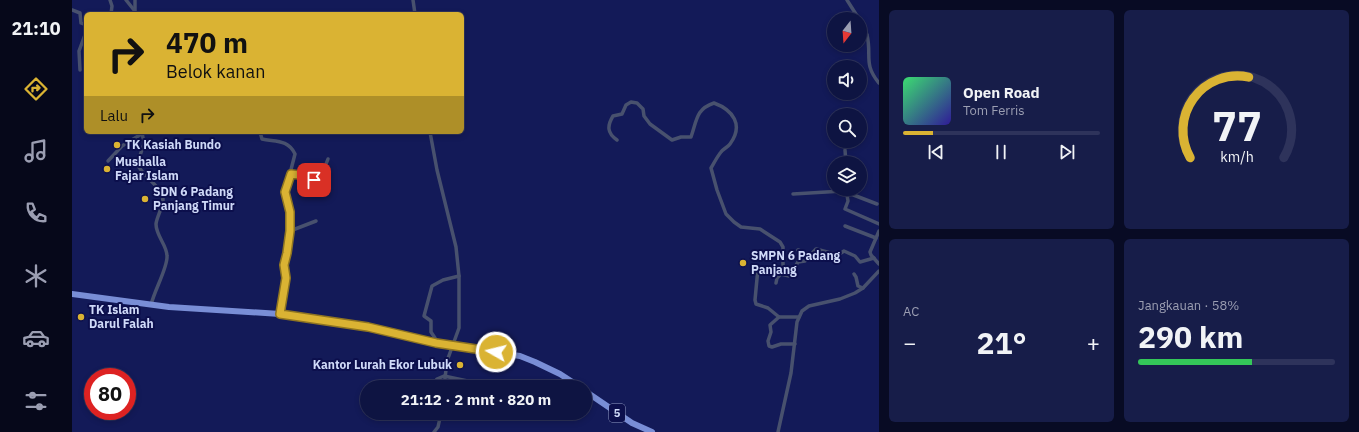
<!DOCTYPE html>
<html lang="id">
<head>
<meta charset="utf-8">
<style>
  :root { --surface:#0e1442; --page:#171d49; --text:#f1f3f6; --muted:#9b9eb2; --line:#2e335b; --accent:#dab333 }
  body { margin:0; font-family:"IBM Plex Sans",sans-serif; background:var(--page); color:var(--text); height:100vh; display:flex; flex-direction:column; font-size:15px; white-space:nowrap }
  * { box-sizing:border-box; margin:0 }
  p { font-size:13px; color:var(--muted) }
  .icon { flex:none; width:22px; height:22px; fill:none; stroke:currentColor; stroke-width:2; stroke-linecap:round; stroke-linejoin:round }
  .map { position:relative; flex:1; overflow:hidden }
  .side { display:flex; flex-direction:column; gap:10px; padding:10px; background:#080b24; width:480px }
  .side>* { flex:none }
  .hud { position:absolute; left:12px; top:12px; width:380px; height:122px; border-radius:6px; box-shadow:0 2px 6px #0003,0 0 0 1px var(--line); background:#dab333; color:#111; overflow:hidden }
  .needle { width:26px; rotate:197deg }
  .tools { position:absolute; left:755px; top:12px; display:grid; gap:8px }
  .tools a { display:grid; place-items:center; width:40px; height:40px; border-radius:50%; background:var(--surface); box-shadow:0 2px 6px #0003,0 0 0 1px var(--line); font-size:20px }
  .speed { position:absolute; left:12px; top:368px; display:flex; gap:8px; font-size:20px; font-weight:700; text-align:center }
  .speed>* { display:grid; place-content:center; width:52px; height:52px; border-radius:50%; background:var(--surface); box-shadow:0 2px 6px #0003,0 0 0 1px var(--line); line-height:1 }
  .speed .limit { border:6px solid #d22; background:#fff; color:#111 }
  .pin { position:absolute; display:grid; place-items:center; width:34px; height:34px; color:#fff; margin:-17px; border-radius:8px; box-shadow:0 2px 6px #0006 }
  .me { position:absolute; width:44px; margin:-22px; rotate:278deg; stroke-linejoin:round; filter:drop-shadow(0 0 3px #0008) }
  .turn { display:flex; align-items:center; gap:14px; height:84px; padding:0 16px; font-size:18px }
  .turn .icon { width:52px; height:52px; stroke-width:2.5 }
  .turn b { display:block; font-size:28px; line-height:34px }
  .then { display:flex; align-items:center; height:38px; padding:0 16px; background:#0003; gap:8px; font-size:15px }
  .big { font-size:30px; font-weight:800; line-height:1.1 }
  .side .card { flex:1; display:flex; flex-direction:column; justify-content:center; gap:6px; min-width:0; padding:0 14px; border-radius:6px; background:var(--page) }
  .side .dial { align-items:center; gap:0 }
  .dial svg { height:104px; overflow:visible; fill:none; stroke:var(--line); stroke-width:7; stroke-linecap:round; text-anchor:middle }
  .dial text { fill:var(--text); stroke:none }
  .song { display:flex; align-items:center; gap:12px }
  .cover { width:48px; height:48px; border-radius:6px; background:linear-gradient(135deg,hsl(140 70% 55%),hsl(250 70% 35%)) }
  .played { height:4px; border-radius:2px; background:linear-gradient(90deg,var(--accent) 15%,var(--line) 15%) }
  .keys { display:flex; justify-content:space-around; direction:ltr }
  .heat { display:flex; justify-content:space-between; align-items:center; font-size:22px; direction:ltr }
  .charge { height:6px; border-radius:3px; background:linear-gradient(90deg,#34c759 58%,var(--line) 0) }
  .side .tiles { flex:1; display:grid; gap:10px; grid-template-columns:repeat(2,1fr) }
  .trip { position:absolute; left:288px; top:380px; width:232px; height:40px; border-radius:20px; background:var(--surface); box-shadow:0 2px 6px #0003,0 0 0 1px var(--line); font-weight:800; line-height:40px; text-align:center }
  main { display:flex; flex:1; min-height:0 }
  .tabs { display:flex; flex-direction:column; width:72px; justify-content:space-around; align-items:center; background:#06081a; color:var(--muted) }
  .tabs .icon { width:28px; height:28px }
  .tabs .current { color:var(--accent) }
  .tabs b { font-size:18px; color:var(--text) }
  .map>svg:first-child { display:block }
</style>
</head>
<body>
<main>
<nav class="tabs">
<b>21:10</b>
<svg class="icon current" aria-label="directions" viewBox="0 0 24 24"><path d="M12 3l9 9-9 9-9-9zM9 14v-3h6M13 9l2 2-2 2"/></svg>
<svg class="icon" aria-label="music" viewBox="0 0 24 24"><path d="M9 18V5l10-2v13"/><circle cx="6" cy="18" r="3"/><circle cx="16" cy="16" r="3"/></svg>
<svg class="icon" aria-label="phone" viewBox="0 0 24 24"><path d="M5 4h4l2 5-3 2q2 4 5 5l2-3 5 2v4C11 20 4 13 5 4z"/></svg>
<svg class="icon" aria-label="climate" viewBox="0 0 24 24"><path d="M12 3v18M4 7l16 10M4 17L20 7"/></svg>
<svg class="icon" aria-label="car" viewBox="0 0 24 24"><path d="M5 17H2v-5l4-1 3-4h7l3 4 3 1v5h-3M9 17h6M6 11h13"/><circle cx="7" cy="17" r="2"/><circle cx="17" cy="17" r="2"/></svg>
<svg class="icon" aria-label="filters" viewBox="0 0 24 24"><path d="M4 7h16M4 17h16"/><circle cx="9" cy="7" r="2"/><circle cx="15" cy="17" r="2"/></svg>
</nav>
<div class="map">
<svg width="807" height="432" viewBox="0 0 807 432">
  <rect width="100%" height="100%" fill="#131a58"/>
  <g fill="none" stroke-linecap="round" stroke-linejoin="round">
    <g stroke="#48516e" stroke-width="3.5">
      <path d="M38,0L40,6L39,14"/>
      <path d="M54,0L62,10"/>
      <path d="M341,0L343,14"/>
      <path d="M775,0L787,19"/>
      <path d="M0,10L8,13L9,23L14,25"/>
      <path d="M63,14V0"/>
      <path d="M788,21C791,25 794,30 795,35C800,55 791,64 807,83"/>
      <path d="M8,70L7,51L14,32"/>
      <path d="M70,132L72,144L65,164C71,176 84,183 90,194C94,203 85,215 84,224C84,236 95,245 95,256C96,267 82,291 79,305"/>
      <path d="M188,132L190,139C203,142 216,139 223,154L213,193L218,212V231L215,253L212,265L213,278L208,314"/>
      <path d="M358,132L365,170L384,247L387,276V328L375,361L372,387"/>
      <path d="M545,140C535,133 535,126 541,116L550,114L554,105L559,102L565,103L571,109L572,116L578,124L600,140L609,137H619C625,120 624,109 642,103C661,110 672,125 658,144C656,147 651,149 649,152C645,157 642,163 639,168L645,190L654,214L662,222L669,227L688,229L708,242L711,247V265L709,270L706,272L695,269L686,270"/>
      <path d="M773,150L774,163"/>
      <path d="M36,161L50,146L71,133"/>
      <path d="M219,174C230,174 233,179 242,180C250,175 253,167 256,159"/>
      <path d="M774,189L776,201L773,209L807,224"/>
      <path d="M721,194L771,191L805,204"/>
      <path d="M773,226L804,238"/>
      <path d="M218,231L244,221"/>
      <path d="M807,231L798,252L799,255L807,264"/>
      <path d="M726,250L739,255"/>
      <path d="M686,268L683,300L684,304L696,308L707,317H727"/>
      <path d="M782,274L784,277L786,286L791,288"/>
      <path d="M704,283L705,278L709,274L717,276L726,262L733,261L744,249L766,255L772,251L783,256L788,262L802,258"/>
      <path d="M707,317L698,325L699,332L696,341L697,346L700,347L709,344H723"/>
      <path d="M364,343L363,338L359,332V321L352,316L360,286L371,280L387,276"/>
      <path d="M340,387C345,383 350,382 355,387"/>
      <path d="M360,387L365,379L372,376L405,383"/>
      <path d="M362,432L366,427L369,413"/>
      <path d="M706,432L719,373L725,322L730,311L737,306L768,299L783,293L791,288L807,271"/>
    </g>
    <g stroke="#798ed6" stroke-width="6">
      <path d="M0,294L97,307L208,314L296,327L381,346L448,356L463,362L488,374L508,387"/>
      <path d="M513,391L560,423L580,432"/>
    </g>
  </g>
  <g fill="none" stroke-linecap="round" stroke-linejoin="round">
    <defs>
      <path id="route" d="M242,180L235,178L228,175L219,174L213,192L218,212V231L215,253L212,265L214,278L208,314L296,327L364,343L424,352"/>
    </defs>
    <use href="#route" stroke="#8e7421" stroke-width="10"/>
    <use href="#route" stroke="#dab333" stroke-width="7"/>
  </g>
  <g fill="#dab333" stroke="#0c0f4c" stroke-width="1.5">
    <circle cx="45" cy="145" r="4"/>
    <circle cx="35" cy="169" r="4"/>
    <circle cx="73" cy="199" r="4"/>
    <circle cx="671" cy="263" r="4"/>
    <circle cx="9" cy="317" r="4"/>
    <circle cx="388" cy="365" r="4"/>
  </g>
  <g text-anchor="middle" stroke-width="4" stroke-linejoin="round" paint-order="stroke">
    <rect fill="#0c0f4c" stroke="#949cc4" stroke-width="1" x="537" y="404" width="16" height="18" rx="3"/>
    <g font-size="11" font-weight="bold" fill="#cfd9f8">
      <text x="545" y="417">5</text>
    </g>
    <g font-size="12" font-weight="bold" fill="#cfd9f8" stroke="#0c0f4c" text-anchor="start">
      <text x="53" y="149">TK Kasiah Bundo</text>
      <text x="43" y="166">Mushalla<tspan x="43" dy="14">Fajar Islam</tspan></text>
      <text x="81" y="196">SDN 6 Padang<tspan x="81" dy="14">Panjang Timur</tspan></text>
      <text x="679" y="260">SMPN 6 Padang<tspan x="679" dy="14">Panjang</tspan></text>
      <text x="17" y="314">TK Islam<tspan x="17" dy="14">Darul Falah</tspan></text>
      <text x="380" y="369" text-anchor="end">Kantor Lurah Ekor Lubuk</text>
    </g>
  </g>
</svg>
<div class="tools">
<a><svg class="needle" viewBox="-14 -14 28 28"><path d="M0-13l5 13h-10z" fill="#e53935"/><path d="M0 13l5-13h-10z" fill="#9b9eb2"/></svg></a>
<a><svg class="icon" aria-label="sound" viewBox="0 0 24 24"><path d="M4 9h4l5-4v14l-5-4H4zM17 9q2 3 0 6"/></svg></a>
<a><svg class="icon" aria-label="search" viewBox="0 0 24 24"><circle cx="10" cy="10" r="6"/><path d="M15 15l6 6"/></svg></a>
<a><svg class="icon" aria-label="layers" viewBox="0 0 24 24"><path d="M12 4l9 5-9 5-9-5zM3 14l9 5 9-5"/></svg></a>
</div>
<div class="speed"><div class="limit">80</div></div>
<div class="pin" style="left:242px;top:180px;background:#d93025"><svg class="icon" aria-label="arrive" viewBox="0 0 24 24"><path d="M6 21V4h12l-3 4 3 4H6"/></svg></div>
<svg class="me" style="left:424px;top:352px" viewBox="-20 -20 40 40"><circle r="17" fill="#dab333" stroke="#fff" stroke-width="3"/><path d="M0-11L8 9 0 5-8 9z" fill="#fff"/></svg>
<div class="trip">21:12 · 2 mnt · 820 m</div>
<div class="hud">
<div class="turn"><svg class="icon" aria-label="right" viewBox="0 0 24 24"><path d="M7 20v-9h11M14 6l5 5-5 5"/></svg><div><b>470 m</b>Belok kanan</div></div>
<div class="then">Lalu<svg class="icon" aria-label="right" viewBox="0 0 24 24"><path d="M7 20v-9h11M14 6l5 5-5 5"/></svg></div>
</div>
</div>
<section class="side">
<div class="tiles">
<div class="card">
<div class="song"><i class="cover"></i><div><b>Open Road</b><p>Tom Ferris</p></div></div>
<div class="played"></div>
<div class="keys"><svg class="icon" aria-label="previous" viewBox="0 0 24 24"><path d="M18 5L8 12l10 7zM5 5v14"/></svg><svg class="icon" aria-label="pause" viewBox="0 0 24 24"><path d="M8 5v14M16 5v14"/></svg><svg class="icon" aria-label="next" viewBox="0 0 24 24"><path d="M6 5l10 7-10 7zM19 5v14"/></svg></div>
</div>
<div class="card dial"><svg viewBox="0 0 100 80">
<path d="M14 69A42 42 0 1 1 86 69"/>
<path d="M14 69A42 42 0 0 1 59 7" stroke="#dab333"/>
<text x="50" y="56" font-size="32" font-weight="700">77</text>
<text x="50" y="72" font-size="11">km/h</text>
</svg></div>
<div class="card"><p>AC</p>
<div class="heat"><a>−</a><b class="big">21°</b><a>+</a></div>
</div>
<div class="card"><p>Jangkauan · 58%</p><b class="big">290 km</b><div class="charge"></div></div>
</div>
</section>
</main>
</body>
</html>
